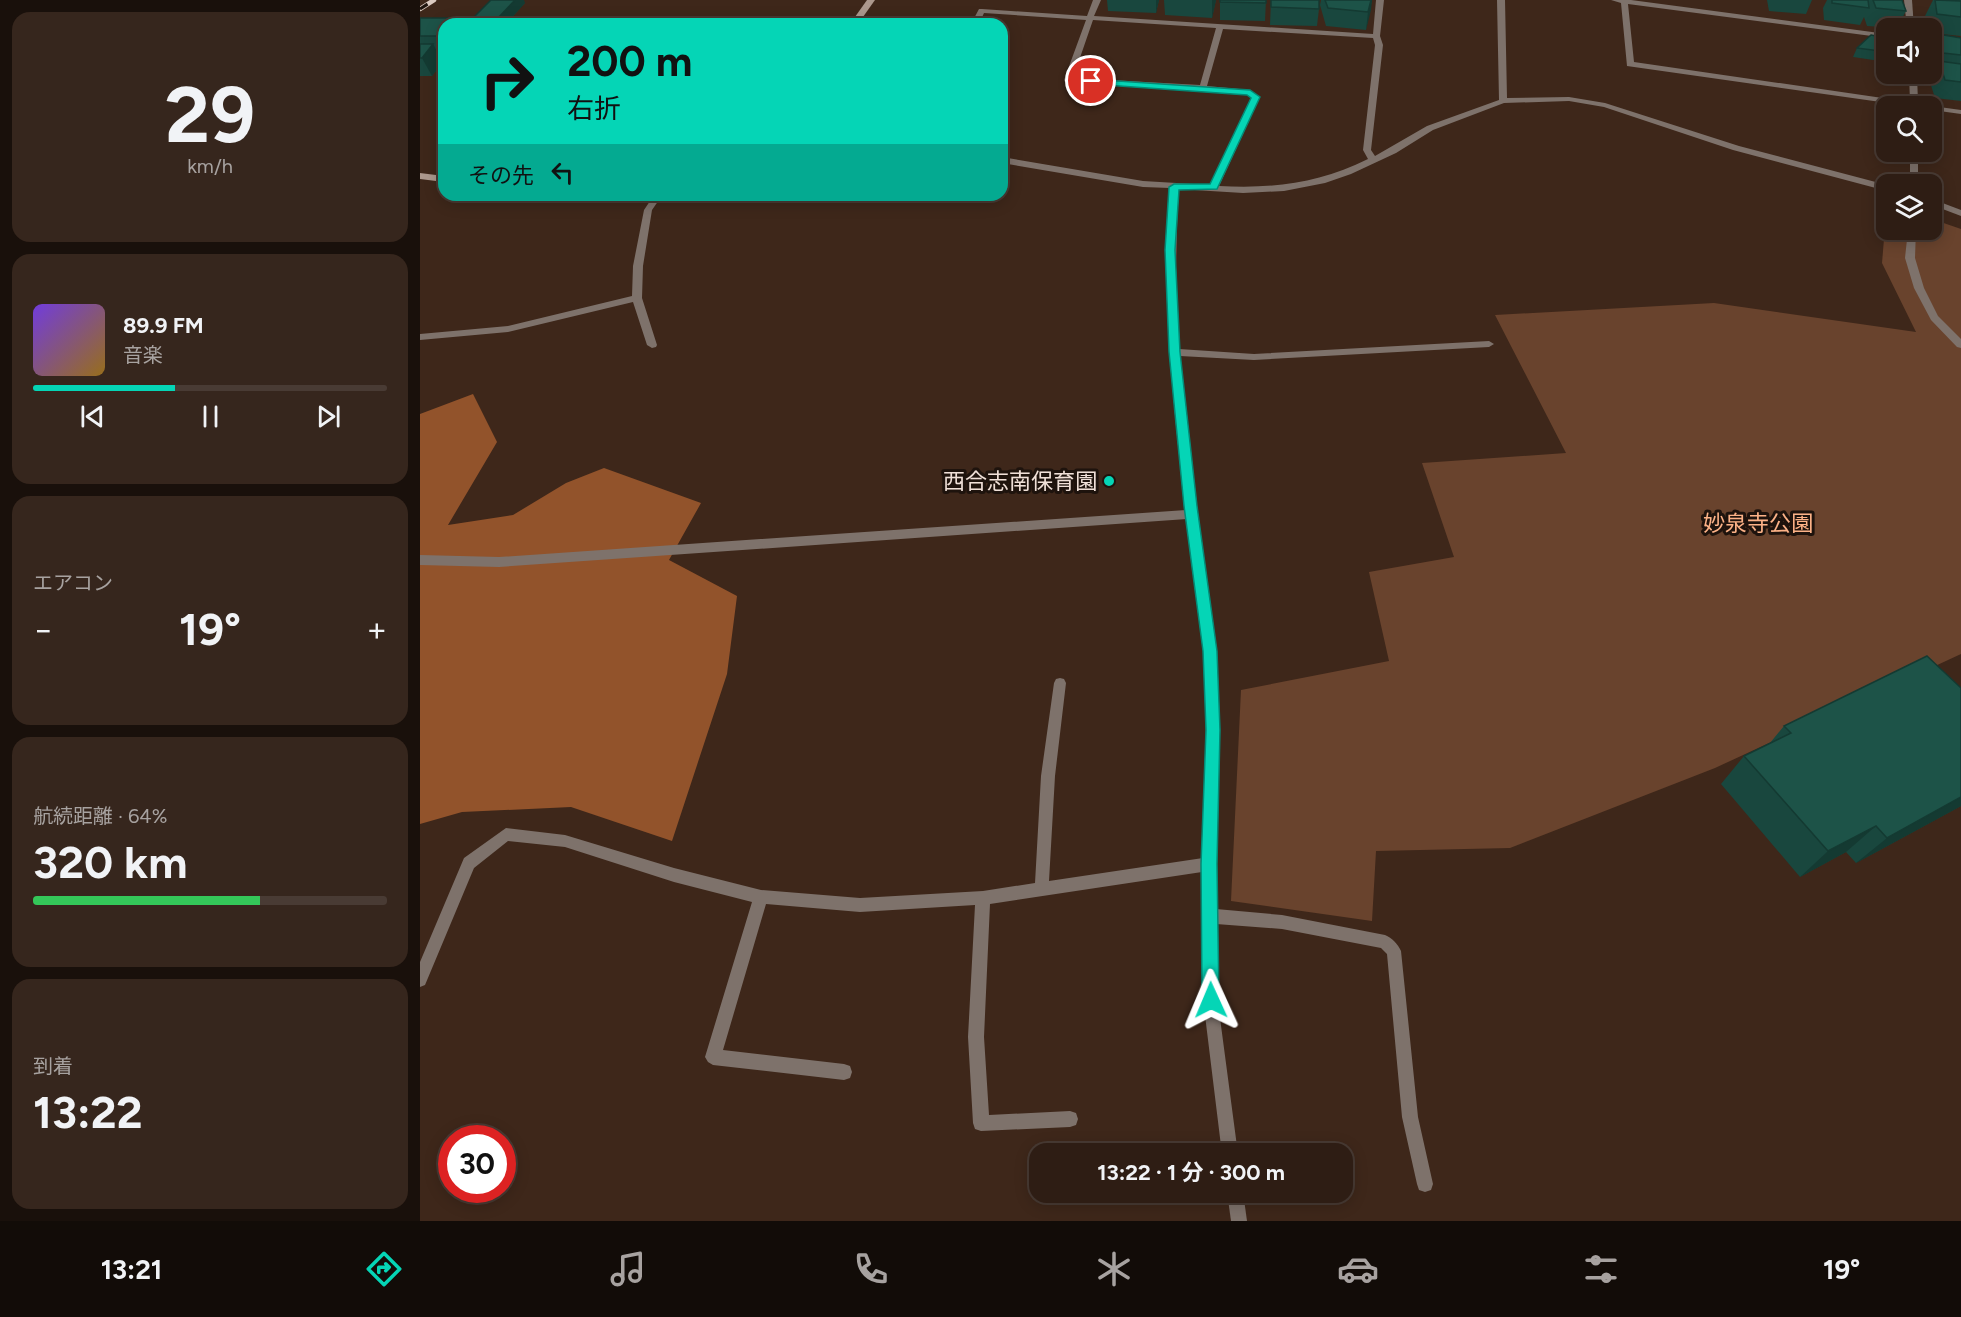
<!DOCTYPE html>
<html lang="ja">
<head>
<meta charset="utf-8">
<style>
  :root { --surface:#2e1d14; --page:#36261d; --text:#f1f3f6; --muted:#a7a2a0; --line:#493b34; --accent:#05d5b6 }
  body { margin:0; font-family:Figtree,"Noto Sans JP",sans-serif; background:var(--page); color:var(--text); height:100vh; display:flex; flex-direction:column; font-size:22px; white-space:nowrap }
  * { box-sizing:border-box; margin:0 }
  p { font-size:20px; color:var(--muted) }
  .icon { flex:none; width:33px; height:33px; fill:none; stroke:currentColor; stroke-width:2; stroke-linecap:round; stroke-linejoin:round }
  .map { position:relative; flex:1; overflow:hidden }
  .sheet { display:flex; flex-direction:column; gap:12px; padding:12px; background:#19100b; width:420px }
  .sheet>* { flex:none }
  .hud { position:absolute; left:18px; top:18px; width:570px; height:183px; border-radius:18px; box-shadow:0 3px 15px #0003,0 0 0 2px var(--line); background:#05d5b6; color:#111; overflow:hidden }
  .fabs { position:absolute; left:1456px; top:18px; display:grid; gap:12px }
  .fabs a { display:grid; place-items:center; width:66px; height:66px; border-radius:12px; background:var(--surface); box-shadow:0 3px 15px #0003,0 0 0 2px var(--line); font-size:30px }
  .speed { position:absolute; left:18px; top:1125px; display:flex; gap:12px; font-size:30px; font-weight:700; text-align:center }
  .speed>* { display:grid; place-content:center; width:78px; height:78px; border-radius:50%; background:var(--surface); box-shadow:0 3px 15px #0003,0 0 0 2px var(--line); line-height:1 }
  .speed .limit { border:9px solid #d22; background:#fff; color:#111 }
  .pin { position:absolute; display:grid; place-items:center; width:51px; height:51px; color:#fff; margin:-26px; border:3px solid #fff; border-radius:50%; box-shadow:0 2px 6px #0007 }
  .me { position:absolute; width:66px; margin:-33px; rotate:359deg; stroke-linejoin:round; filter:drop-shadow(0 0 4px #0008) }
  .turn { display:flex; align-items:center; gap:21px; height:126px; padding:0 30px; font-size:27px }
  .turn .icon { width:78px; height:78px; stroke-width:2.5 }
  .turn b { display:block; font-size:42px; line-height:51px }
  .then { display:flex; align-items:center; height:57px; padding:0 30px; background:#0003; gap:12px; font-size:22px }
  .big { font-size:45px; font-weight:700; line-height:1.1 }
  .sheet .card { flex:1; display:flex; flex-direction:column; justify-content:center; gap:9px; min-width:0; padding:0 21px; border-radius:18px; background:var(--page) }
  .sheet .dial { align-items:center; gap:0 }
  .dial b { font-size:78px; line-height:1 }
  .song { display:flex; align-items:center; gap:18px }
  .cover { width:72px; height:72px; border-radius:9px; background:linear-gradient(135deg,hsl(260 70% 55%),hsl(40 70% 35%)) }
  .played { height:6px; border-radius:3px; background:linear-gradient(90deg,var(--accent) 40%,var(--line) 40%) }
  .keys { display:flex; justify-content:space-around; direction:ltr }
  .heat { display:flex; justify-content:space-between; align-items:center; font-size:33px; direction:ltr }
  .charge { height:9px; border-radius:4px; background:linear-gradient(90deg,#34c759 64%,var(--line) 0) }
  .trip { position:absolute; left:609px; top:1143px; width:324px; height:60px; border-radius:18px; background:var(--surface); box-shadow:0 3px 15px #0003,0 0 0 2px var(--line); font-weight:700; line-height:60px; text-align:center }
  .tabs { display:flex; height:96px; justify-content:space-around; align-items:center; background:#120c08; color:var(--muted) }
  .tabs .icon { width:42px; height:42px }
  .tabs .on { color:var(--accent) }
  .tabs b { font-size:27px; color:var(--text) }
  main { display:flex; flex:1; min-height:0 }
  .map>svg:first-child { display:block }
</style>
</head>
<body>
<main>
<section class="sheet">
<div class="card dial"><b>29</b><p>km/h</p></div>
<div class="card">
<div class="song"><i class="cover"></i><div><b>89.9 FM</b><p>音楽</p></div></div>
<div class="played"></div>
<div class="keys"><svg class="icon" aria-label="previous" viewBox="0 0 24 24"><path d="M18 5L8 12l10 7zM5 5v14"/></svg><svg class="icon" aria-label="pause" viewBox="0 0 24 24"><path d="M8 5v14M16 5v14"/></svg><svg class="icon" aria-label="next" viewBox="0 0 24 24"><path d="M6 5l10 7-10 7zM19 5v14"/></svg></div>
</div>
<div class="card"><p>エアコン</p>
<div class="heat"><a>−</a><b class="big">19°</b><a>+</a></div>
</div>
<div class="card"><p>航続距離 · 64%</p><b class="big">320 km</b><div class="charge"></div></div>
<div class="card"><p>到着</p><b class="big">13:22</b></div>
</section>
<div class="map">
<svg width="1541" height="1221" viewBox="0 0 1541 1221">
  <rect width="100%" height="100%" fill="#3e271a"/>
  <path fill="#69432d" d="M1467,203V230H1512V219L1541,229V654L1295,768L1090,848L956,851L952,921L811,901L821,690L969,661L949,572L1034,557L1002,463L1146,453L1075,315L1294,303L1496,332L1462,263Z"/>
  <path fill="#92532b" d="M53,394L77,442L28,525L93,515L146,483L184,468L281,503L249,560L317,596L307,674L252,841L151,807L42,812L0,824V414Z"/>
  <g fill="none" stroke-linecap="round" stroke-linejoin="round">
    <g fill="#7e726b" fill-rule="evenodd">
      <path d="M673,0H681L674,16L953,34L956,0H964L960,36L963,45L951,150L955,156L1007,126L1079,100L1077,0H1085L1087,98L1149,97L1185,103L1319,146L1467,185V191L1313,150L1184,107L1149,101L1084,103L1013,130L976,153L931,174L905,183L864,191L823,193L758,189L756,267L759,349L834,354L1069,341L1074,344L1069,347L834,360L760,356L771,468L796,653L799,739L796,909L862,915L965,935C972,938 978,944 981,951L998,1117L1013,1184L1011,1190L1005,1192L999,1190L997,1184L982,1117L967,954L961,948L862,929L796,924L800,1018L818,1154H802L783,999L782,872L570,904L564,1037L569,1115L650,1111L656,1113L658,1119L656,1125L650,1127L561,1131L555,1129L553,1123L548,1037L555,905L440,912L346,904L303,1050L424,1064L430,1066L432,1072L430,1078L424,1080L293,1065L288,1062L285,1057L332,902L254,882L145,847L88,841L54,868L5,985L0,987V962L44,858L86,828L145,835L254,868L341,890L440,898L563,891L615,883L621,776L634,683L636,679L640,678L644,679L646,683L635,776L629,881L783,858L786,739L784,653L767,519L79,567L0,565V555L79,557L766,510C751,403 744,296 750,188L723,187L582,163V157L723,181L790,185L832,98L828,94L645,82L644,80L666,20L564,13L559,24H551L559,9H562L667,16ZM673,20L796,28L780,85L653,78ZM803,29L953,38L955,45L943,150L948,159C899,183 854,189 799,186L840,97L830,90L787,86Z"/>
      <path d="M1191,0H1211L1467,34V38L1208,4L1214,62L1490,102L1489,74H1497L1498,103L1506,106H1489L1207,66L1201,3Z"/>
      <path d="M1484,0H1492L1494,28H1487Z"/>
      <path d="M1509,106H1512L1541,110V114L1512,110V106Z"/>
      <rect x="1490" y="152" width="8" height="32"/>
      <path d="M234,195L241,197L232,210L223,266L222,298L237,345L236,347L232,348L227,345L213,302L88,332L0,340V334L88,326L212,296L213,266L224,210Z"/>
      <path d="M1512,199L1541,210V216L1512,205Z"/>
      <path d="M1488,230H1496L1495,258L1504,288L1518,316L1541,339V348L1537,347L1511,320L1494,288L1485,258Z"/>
      <path d="M807,1192H823L827,1221H811Z"/>
    </g>
    <g fill="#ac988d" fill-rule="evenodd">
      <path d="M447,0H455L438,24H430Z"/>
      <path d="M0,173L24,176V182L0,179Z"/>
      <path d="M193,195H262C248,204 214,198 197,198Z"/>
    </g>
    <defs>
      <path id="rail" d="M0,9L14,0"/>
    </defs>
    <use href="#rail" stroke="#dbcac1" stroke-width="4.5"/>
    <use href="#rail" stroke="#1e130d" stroke-width="3" stroke-dasharray="9" stroke-linecap="butt"/>
  </g>
  <g fill="#19473e">
    <path d="M687,0H739L736,13L688,11Z"/>
    <path d="M744,0H796L792,18L745,15Z"/>
    <path d="M800,0H846L845,21L800,20Z"/>
    <path d="M851,0L899,9L897,26L850,25Z"/>
    <path d="M901,0H952L946,30L906,26L900,5Z"/>
    <path d="M1347,0H1392L1386,14L1349,11Z"/>
    <path d="M1407,0H1482L1486,11L1477,28L1447,26L1444,17L1440,25L1404,20L1403,8Z"/>
    <path d="M1513,0H1541V36L1512,33V28H1507L1505,16Z"/>
    <path d="M105,3L86,24H56L53,18Z"/>
    <path d="M0,18H36L40,24H24V54H18L23,62L12,76H0Z"/>
    <path d="M1512,33L1541,38V101L1515,98L1509,79L1514,71L1512,69Z"/>
    <path d="M1467,38V62L1433,57L1437,48Z"/>
    <path d="M1541,688V806L1436,863L1426,852L1380,877L1301,784L1324,756L1350,743L1364,726Z"/>
  </g>
  <g fill="#143a32">
    <path d="M95,0H104L105,3L86,24H80L77,19Z"/>
    <path d="M736,0H739L736,13Z"/>
    <path d="M792,0H796L792,18Z"/>
    <path d="M951,0H952L951,10L946,30L948,12Z"/>
    <path d="M36,18L40,24H32Z"/>
    <path d="M13,44L23,62L12,76L2,58Z"/>
    <path d="M1541,797V806L1436,863L1467,838Z"/>
    <path d="M1456,826L1426,852L1380,877L1408,851Z"/>
  </g>
  <g fill="#1d5348" stroke="#143a32" stroke-width="1.5">
    <path d="M71,0H95L77,19L53,18Z"/>
    <path d="M800,0H846V3L800,2Z"/>
    <path d="M851,0H899V9L851,7Z"/>
    <path d="M905,0H951L948,12L908,8Z"/>
    <path d="M1412,0H1448L1449,8L1412,3Z"/>
    <path d="M1453,0H1482L1486,11L1456,8Z"/>
    <path d="M1515,0L1541,1V17L1517,14Z"/>
    <path d="M0,18H36L32,24H24V34L23,36H0Z"/>
    <path d="M1512,33L1541,38V55L1523,53Z"/>
    <path d="M1451,35L1467,38V52L1437,48Z"/>
    <path d="M0,44H13L2,58H0Z"/>
    <path d="M1519,61L1541,64V82L1525,80Z"/>
    <path d="M1507,656L1541,688V797L1467,838L1456,826L1408,851L1324,756L1371,733L1364,726Z"/>
  </g>
  <path fill="#05d5b6" stroke="#038a76" stroke-width="1.5" d="M668,79L830,90L840,97L797,189L759,190L755,250L760,352L777,506L797,651L800,730L797,864L799,1000L797,1006L791,1008L785,1006L782,1000L781,864L786,730L783,651L764,506L749,352L745,250L749,187L754,184H790L831,98L827,95L671,84L666,81Z"/>
  <circle fill="#05d5b6" stroke="#1e130d" stroke-width="2" cx="689" cy="481" r="6"/>
  <g text-anchor="middle" stroke-width="6" stroke-linejoin="round" paint-order="stroke">
    <g font-size="22" fill="#f0e0d8" stroke="#1e130d" text-anchor="end">
      <text x="677" y="489">西合志南保育園</text>
    </g>
    <g font-size="22" fill="#fcb287" stroke="#1e130d">
      <text x="1338" y="531">妙泉寺公園</text>
    </g>
  </g>
</svg>
<div class="fabs">
<a><svg class="icon" aria-label="sound" viewBox="0 0 24 24"><path d="M4 9h4l5-4v14l-5-4H4zM17 9q2 3 0 6"/></svg></a>
<a><svg class="icon" aria-label="search" viewBox="0 0 24 24"><circle cx="10" cy="10" r="6"/><path d="M15 15l6 6"/></svg></a>
<a><svg class="icon" aria-label="layers" viewBox="0 0 24 24"><path d="M12 4l9 5-9 5-9-5zM3 14l9 5 9-5"/></svg></a>
</div>
<div class="speed"><div class="limit">30</div></div>
<div class="pin" style="left:671px;top:81px;background:#d93025"><svg class="icon" aria-label="arrive" viewBox="0 0 24 24"><path d="M6 21V4h12l-3 4 3 4H6"/></svg></div>
<svg class="me" style="left:791px;top:1000px" viewBox="-20 -20 40 40"><path d="M0-17L14 15 0 8-14 15z" fill="#05d5b6" stroke="#fff" stroke-width="4"/></svg>
<div class="trip">13:22 · 1 分 · 300 m</div>
<div class="hud">
<div class="turn"><svg class="icon" aria-label="right" viewBox="0 0 24 24"><path d="M7 20v-9h11M14 6l5 5-5 5"/></svg><div><b>200 m</b>右折</div></div>
<div class="then">その先<svg class="icon" aria-label="left" viewBox="0 0 24 24"><path d="M17 20v-9H6M10 6l-5 5 5 5"/></svg></div>
</div>
</div>
</main>
<nav class="tabs">
<b>13:21</b>
<svg class="icon on" aria-label="directions" viewBox="0 0 24 24"><path d="M12 3l9 9-9 9-9-9zM9 14v-3h6M13 9l2 2-2 2"/></svg>
<svg class="icon" aria-label="music" viewBox="0 0 24 24"><path d="M9 18V5l10-2v13"/><circle cx="6" cy="18" r="3"/><circle cx="16" cy="16" r="3"/></svg>
<svg class="icon" aria-label="phone" viewBox="0 0 24 24"><path d="M5 4h4l2 5-3 2q2 4 5 5l2-3 5 2v4C11 20 4 13 5 4z"/></svg>
<svg class="icon" aria-label="climate" viewBox="0 0 24 24"><path d="M12 3v18M4 7l16 10M4 17L20 7"/></svg>
<svg class="icon" aria-label="car" viewBox="0 0 24 24"><path d="M5 17H2v-5l4-1 3-4h7l3 4 3 1v5h-3M9 17h6M6 11h13"/><circle cx="7" cy="17" r="2"/><circle cx="17" cy="17" r="2"/></svg>
<svg class="icon" aria-label="filters" viewBox="0 0 24 24"><path d="M4 7h16M4 17h16"/><circle cx="9" cy="7" r="2"/><circle cx="15" cy="17" r="2"/></svg>
<b>19°</b>
</nav>
</body>
</html>
